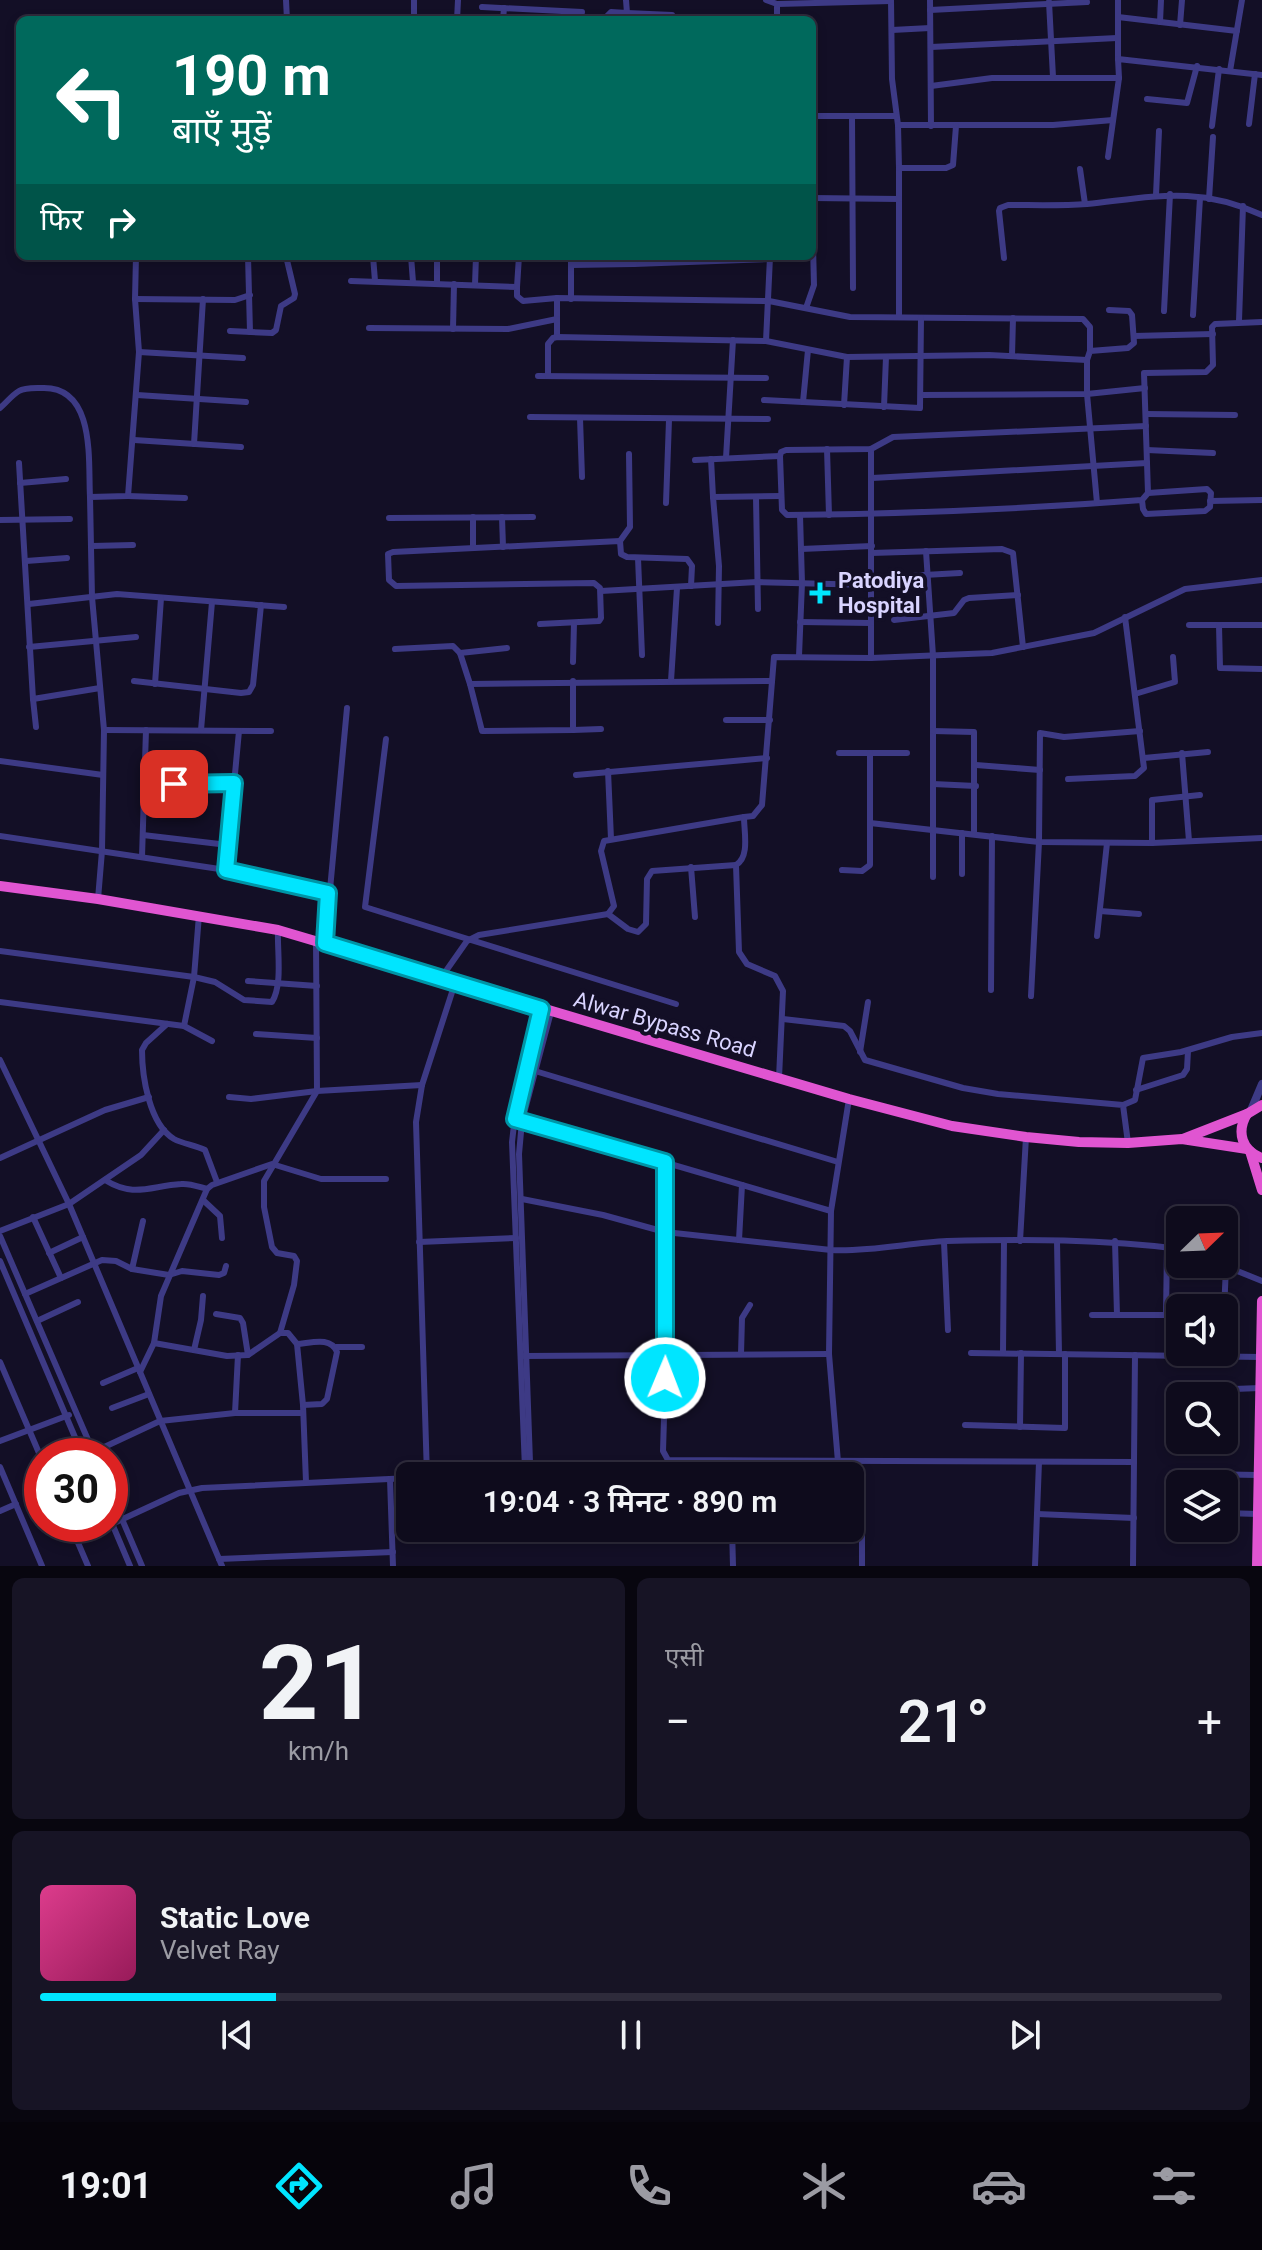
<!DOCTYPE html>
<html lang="hi">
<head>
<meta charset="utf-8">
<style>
  :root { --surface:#0e0b1c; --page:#171425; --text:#f1f3f6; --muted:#9b9ba3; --line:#2e2b3b; --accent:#00e5ff }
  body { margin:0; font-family:Roboto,"Noto Sans Devanagari",sans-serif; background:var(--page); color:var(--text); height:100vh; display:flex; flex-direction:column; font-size:30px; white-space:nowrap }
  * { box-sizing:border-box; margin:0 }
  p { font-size:26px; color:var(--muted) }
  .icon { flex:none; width:44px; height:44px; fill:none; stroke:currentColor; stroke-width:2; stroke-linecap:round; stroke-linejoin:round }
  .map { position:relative; height:1566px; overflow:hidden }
  .sheet { display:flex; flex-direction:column; gap:12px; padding:12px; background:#08060f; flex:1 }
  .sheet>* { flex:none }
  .guide { position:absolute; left:16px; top:16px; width:800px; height:244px; border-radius:12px; box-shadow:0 4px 12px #0003,0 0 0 2px var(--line); background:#00695c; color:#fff; overflow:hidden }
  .needle { width:52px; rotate:67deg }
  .fabs { position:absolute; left:1166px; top:1206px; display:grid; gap:16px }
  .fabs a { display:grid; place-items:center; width:72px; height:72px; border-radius:12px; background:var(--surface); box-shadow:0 4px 12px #0003,0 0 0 2px var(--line); font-size:40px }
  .speed { position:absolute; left:24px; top:1438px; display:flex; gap:16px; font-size:40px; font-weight:700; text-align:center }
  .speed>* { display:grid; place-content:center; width:104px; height:104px; border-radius:50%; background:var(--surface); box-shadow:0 4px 12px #0003,0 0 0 2px var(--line); line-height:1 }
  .speed .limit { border:12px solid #d22; background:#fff; color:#111 }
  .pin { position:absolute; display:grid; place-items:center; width:68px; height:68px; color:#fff; margin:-34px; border-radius:16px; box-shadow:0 4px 12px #0006 }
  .me { position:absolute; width:88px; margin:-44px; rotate:1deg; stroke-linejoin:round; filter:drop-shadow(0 0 6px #0008) }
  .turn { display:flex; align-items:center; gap:28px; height:168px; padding:0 24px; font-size:36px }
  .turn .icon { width:104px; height:104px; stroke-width:2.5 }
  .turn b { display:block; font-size:56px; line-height:68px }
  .then { display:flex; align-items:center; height:76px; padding:0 24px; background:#0003; gap:16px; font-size:30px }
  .big { font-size:60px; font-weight:600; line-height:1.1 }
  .sheet .card { flex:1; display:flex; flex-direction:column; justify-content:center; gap:12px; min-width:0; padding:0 28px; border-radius:12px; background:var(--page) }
  .sheet .dial { align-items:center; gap:0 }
  .dial b { font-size:104px; line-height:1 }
  .song { display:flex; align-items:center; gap:24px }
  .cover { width:96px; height:96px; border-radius:12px; background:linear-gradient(135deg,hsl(330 70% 55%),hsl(330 70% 35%)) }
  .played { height:8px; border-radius:4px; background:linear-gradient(90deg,var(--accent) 20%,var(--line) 20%) }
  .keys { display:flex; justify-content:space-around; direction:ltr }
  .heat { display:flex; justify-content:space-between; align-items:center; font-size:44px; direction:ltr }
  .sheet .tiles { flex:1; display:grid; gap:12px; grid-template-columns:1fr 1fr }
  .card:last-child { grid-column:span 2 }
  .trip { position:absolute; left:396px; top:1462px; width:468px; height:80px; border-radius:12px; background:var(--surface); box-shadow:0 4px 12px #0003,0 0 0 2px var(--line); font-weight:600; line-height:80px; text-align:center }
  .menu { display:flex; height:128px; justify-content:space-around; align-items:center; background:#06040b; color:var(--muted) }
  .menu .icon { width:56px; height:56px }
  .menu .current { color:var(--accent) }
  .menu b { font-size:36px; color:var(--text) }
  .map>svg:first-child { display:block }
</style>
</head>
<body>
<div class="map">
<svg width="1262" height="1566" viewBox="0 0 1262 1566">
  <rect width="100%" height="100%" fill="#130f26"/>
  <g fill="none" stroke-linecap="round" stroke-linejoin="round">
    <g stroke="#3d3a85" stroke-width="6">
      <path d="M286,0L287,20"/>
      <path d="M766,0L777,4V20"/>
      <path d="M891,0L892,79L898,125L899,168V317"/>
      <path d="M930,0L931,126"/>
      <path d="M1049,2L1053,77"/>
      <path d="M777,4L891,1"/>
      <path d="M482,7L582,12"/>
      <path d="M930,10L1087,2"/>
      <path d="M627,13L672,15"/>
      <path d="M1118,17L1237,31"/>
      <path d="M414,20V0"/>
      <path d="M457,20L458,0"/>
      <path d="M503,20L504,8"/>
      <path d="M603,20L611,12L627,13L626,0"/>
      <path d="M1160,22L1161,0"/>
      <path d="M1180,25L1182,0"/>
      <path d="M892,30L930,28"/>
      <path d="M812,46H814"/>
      <path d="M931,47L1117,38"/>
      <path d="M1118,59V0"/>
      <path d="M1230,71L1242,0"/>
      <path d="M812,81H813"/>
      <path d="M931,86L992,78H1119"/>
      <path d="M1147,99L1187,103L1197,66"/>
      <path d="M812,116H896"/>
      <path d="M852,116L853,288"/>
      <path d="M1249,124L1255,74"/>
      <path d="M898,125H1053L1113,120"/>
      <path d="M1212,126L1219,69"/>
      <path d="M1108,157L1119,78L1118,59L1262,75"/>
      <path d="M899,168H946L953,165L956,126"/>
      <path d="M1080,169L1085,204"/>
      <path d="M1156,195L1159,131"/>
      <path d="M812,198L899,199"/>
      <path d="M1209,199L1213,137"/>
      <path d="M248,256L250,332"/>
      <path d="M373,256L375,281"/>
      <path d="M411,256L413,282"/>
      <path d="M437,256V283"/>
      <path d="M1004,258L999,211L1000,208L1008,205C1034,205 1061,206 1087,204C1153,197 1198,185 1262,215"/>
      <path d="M634,264L770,259"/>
      <path d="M571,265L634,264L635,256"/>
      <path d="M351,281L517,287V296L523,301L557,298L769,301L850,317L1083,319L1090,327V351"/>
      <path d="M475,285L476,256"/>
      <path d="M517,287L519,256"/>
      <path d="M557,298V337"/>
      <path d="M135,299L235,300L250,295"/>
      <path d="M571,299V256"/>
      <path d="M806,308L814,285L812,205"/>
      <path d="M1164,311L1170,194"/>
      <path d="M1193,315L1200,198"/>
      <path d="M1239,321L1243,206"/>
      <path d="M369,328L508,329L557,319"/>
      <path d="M453,329L454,284"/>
      <path d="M230,331L272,333L276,330L281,306L294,298L295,294L286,256"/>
      <path d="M1134,336L1213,334"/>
      <path d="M766,341L770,257"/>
      <path d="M139,352L243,358"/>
      <path d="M1012,356L1013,318"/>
      <path d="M538,376L766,378"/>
      <path d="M548,376V344L553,338L557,337L766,341L847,357L989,355L1087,360"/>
      <path d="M137,395L246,402"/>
      <path d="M921,395L1087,394L1145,388"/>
      <path d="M764,400L920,408L921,318"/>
      <path d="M803,402L808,350"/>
      <path d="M844,405L847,357"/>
      <path d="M884,407L886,357"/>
      <path d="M0,408C6,403 12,395 19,391C25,387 36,388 44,388C96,388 88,462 90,497"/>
      <path d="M1146,414L1235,415"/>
      <path d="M530,417L768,419"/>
      <path d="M580,418L582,477"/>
      <path d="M134,440L241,447"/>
      <path d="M194,444L203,299"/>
      <path d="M827,449L829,515"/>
      <path d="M871,449V658"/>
      <path d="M1147,450L1213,453"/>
      <path d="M726,458L733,340"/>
      <path d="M711,459L713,497"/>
      <path d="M695,460L780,456"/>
      <path d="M19,463L33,699L100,688"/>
      <path d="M872,478L1147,463"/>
      <path d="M20,483L66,479"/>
      <path d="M1148,493L1144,373L1206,372L1213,365L1212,327L1215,324L1262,322"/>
      <path d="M128,496L185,498"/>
      <path d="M756,497L758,609"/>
      <path d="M1142,500L1143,509L1146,514L1205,511L1210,507L1211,493L1207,489L1148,493L1142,500C1024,509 905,514 787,515L782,510L780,456L781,452L786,450L871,449L893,437L1146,426"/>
      <path d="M1210,501L1262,500"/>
      <path d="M666,503L669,420"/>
      <path d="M1097,503L1087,394V360L1090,351L1128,348L1134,343L1132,315L1129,311L1109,310"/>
      <path d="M473,517V548"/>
      <path d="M502,517L503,547"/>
      <path d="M389,518L533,517"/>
      <path d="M0,520L70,519"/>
      <path d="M620,541L630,527L629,454"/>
      <path d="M92,546L133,545"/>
      <path d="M801,549L872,546"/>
      <path d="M926,551L933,656V877"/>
      <path d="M871,553L1002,549L1013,553L1023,647"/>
      <path d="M638,558L642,655"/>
      <path d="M26,561L67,558"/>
      <path d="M871,578L960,573"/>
      <path d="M601,591L757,582L871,585"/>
      <path d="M29,604L117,594L284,607"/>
      <path d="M894,620L954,613L964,600L969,598L1018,595"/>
      <path d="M800,622L871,623"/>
      <path d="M718,623L719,566L713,497L781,496"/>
      <path d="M540,624L599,621L601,618L600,588L594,583L396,586L389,580L388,554L393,552L620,541L621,554L627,557L687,559L692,566L691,586"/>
      <path d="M1189,625H1262"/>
      <path d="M1219,625L1220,668L1262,669"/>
      <path d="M29,647L136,637"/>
      <path d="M395,649L453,646L460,653L470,684L772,681"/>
      <path d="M460,653L507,648"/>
      <path d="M799,656L802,583L800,515"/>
      <path d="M573,662L574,623"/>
      <path d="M134,681L241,693L249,692L253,685L261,605"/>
      <path d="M671,681L677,588"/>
      <path d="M155,684L161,598"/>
      <path d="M470,684L482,731L573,730V681"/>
      <path d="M1135,694L1175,682L1173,657"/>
      <path d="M33,699L36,727"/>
      <path d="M726,720H770"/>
      <path d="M104,730L271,731"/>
      <path d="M201,730L212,602"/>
      <path d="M573,730L601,729"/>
      <path d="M933,731L974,732V834"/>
      <path d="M386,739L365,907L676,1004"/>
      <path d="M839,753H907"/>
      <path d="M1182,753L1189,841"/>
      <path d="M1144,758L1208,752"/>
      <path d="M0,761L103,775"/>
      <path d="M976,765L1040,770"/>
      <path d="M608,771L611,839"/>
      <path d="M576,775L767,758"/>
      <path d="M1068,779L1135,776L1144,768L1125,617"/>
      <path d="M144,784L234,783"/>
      <path d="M933,784L976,786"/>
      <path d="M870,823L1039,842L1152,843L1262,838"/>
      <path d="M962,833V874"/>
      <path d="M143,835L228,845"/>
      <path d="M0,836L226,870L328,893"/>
      <path d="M1152,843V800L1200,795"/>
      <path d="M142,857L146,730"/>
      <path d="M691,867L695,917"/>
      <path d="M226,870L239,731"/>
      <path d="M842,870L862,871L870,865V753"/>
      <path d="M98,899L102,851L104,730L92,597L90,497L128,496L139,352L135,299L136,256"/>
      <path d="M1100,911L1139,914"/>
      <path d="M608,914L628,929L638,932L646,924L647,879L652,871L736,865"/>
      <path d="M1097,936L1107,843"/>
      <path d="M325,943L347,708"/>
      <path d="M0,951L194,977L215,982L244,1000L272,1002C283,984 277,951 278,930"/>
      <path d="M441,978L467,941L479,935L608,914L614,906L601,851L604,841L744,817"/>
      <path d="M248,981L317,986"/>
      <path d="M991,990L992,836"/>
      <path d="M1031,996L1039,842L1040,733L1064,737L1140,731"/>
      <path d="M0,1002L184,1026L212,1041"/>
      <path d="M783,1019L844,1026L850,1031L865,1060L963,1088L998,1094L1123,1105L1128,1143"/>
      <path d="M167,1024L146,1043L142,1050C142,1076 149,1124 174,1139C183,1144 195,1145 205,1150L217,1182"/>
      <path d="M184,1026L194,977L199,915"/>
      <path d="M256,1034L317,1038"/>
      <path d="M860,1052L868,1002"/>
      <path d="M0,1060L69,1204L222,1566"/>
      <path d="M535,1071L838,1162"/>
      <path d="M779,1078L783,991L775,976L747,964L739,952L736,865C750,857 744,832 744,817L753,816L762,805L774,657L871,658L992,653L1094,633L1185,589L1262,580"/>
      <path d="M1136,1090L1183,1075L1187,1069L1188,1051"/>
      <path d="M229,1097L251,1099L317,1091L422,1085"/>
      <path d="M1123,1105L1135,1100L1143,1058L1181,1052L1232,1037L1262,1033"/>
      <path d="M520,1120L831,1211"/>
      <path d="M0,1158L105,1110L149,1097"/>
      <path d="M665,1162L666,1354L663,1451L668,1460L1134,1462"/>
      <path d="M105,1180C134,1198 150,1186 181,1184C190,1183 199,1187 207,1189"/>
      <path d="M522,1199L603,1215L665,1232L831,1250C870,1252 908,1243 947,1241C1025,1239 1103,1239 1180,1249"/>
      <path d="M203,1200L220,1216L222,1238"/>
      <path d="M33,1217L61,1278"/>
      <path d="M0,1231L69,1204L141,1155L164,1130"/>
      <path d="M0,1236L95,1456"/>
      <path d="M739,1240L742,1185"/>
      <path d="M1020,1241L1026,1137"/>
      <path d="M1057,1241L1059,1354"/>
      <path d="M1115,1241L1117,1315"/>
      <path d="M419,1242L516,1238"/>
      <path d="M944,1242L948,1330"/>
      <path d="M49,1253L83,1237"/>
      <path d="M0,1261L83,1456"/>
      <path d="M1220,1264L1262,1281"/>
      <path d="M132,1269L143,1221"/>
      <path d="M25,1294L102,1260L116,1261L132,1269L169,1275L182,1271L219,1275L224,1273L226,1266"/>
      <path d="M1224,1312L1226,1266"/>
      <path d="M216,1314L240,1318L243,1323L248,1355"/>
      <path d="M1092,1315H1180"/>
      <path d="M1166,1315L1167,1247"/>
      <path d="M37,1321L78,1302"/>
      <path d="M280,1333H288L297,1344L303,1405L306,1482"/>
      <path d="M154,1343L227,1356L248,1355L280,1333L294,1285L297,1261L294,1256L277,1253L272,1247L264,1207V1181L317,1091L316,940"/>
      <path d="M297,1344C311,1343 331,1336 337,1352L327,1399L322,1404L303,1405"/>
      <path d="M336,1347H362"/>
      <path d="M194,1350L201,1320L203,1296"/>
      <path d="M971,1353L1261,1357"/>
      <path d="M1003,1353L1004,1241"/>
      <path d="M741,1354L742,1318L750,1305"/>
      <path d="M524,1356L829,1354"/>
      <path d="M0,1362L42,1460"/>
      <path d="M140,1372L154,1343L161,1296L207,1189L212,1185L272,1164L321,1179H386"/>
      <path d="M103,1383L138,1368"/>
      <path d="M1208,1390L1260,1388"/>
      <path d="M112,1408L149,1394"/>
      <path d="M235,1413L238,1355"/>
      <path d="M965,1425L1065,1428V1354"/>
      <path d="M1020,1427L1021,1353"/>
      <path d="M0,1441L69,1415"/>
      <path d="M85,1456L160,1421L235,1413H302"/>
      <path d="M731,1462V1476"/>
      <path d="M838,1462L829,1354L831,1211L849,1099"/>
      <path d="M0,1467L42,1566"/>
      <path d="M525,1469L512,1142L515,1116L541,1009"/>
      <path d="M1198,1474L1258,1475"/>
      <path d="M427,1476L416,1122L422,1085L455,983"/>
      <path d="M472,1476L519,1473L530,1462L519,1154L522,1121L551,1012"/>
      <path d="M390,1479L393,1566"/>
      <path d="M110,1491L142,1566"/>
      <path d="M0,1511L16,1504"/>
      <path d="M1224,1513L1258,1514"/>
      <path d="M1037,1514L1134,1518"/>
      <path d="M862,1518V1566"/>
      <path d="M111,1521L130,1566"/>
      <path d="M70,1524L88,1566"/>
      <path d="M112,1524L179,1493L202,1488L410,1478"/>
      <path d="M732,1528L733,1566"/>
      <path d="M219,1559L393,1552"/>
      <path d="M1035,1566L1039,1462"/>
      <path d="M1133,1566L1135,1355"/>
    </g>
    <path stroke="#3d3a85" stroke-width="8" d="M1251,1110L1262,1084"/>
    <g stroke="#e055d1" stroke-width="10">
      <path d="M0,886L98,899L278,930L849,1099L952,1126L1026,1137L1079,1142L1128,1143L1182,1139L1247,1149"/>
      <path d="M1247,1114C1236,1132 1242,1151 1262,1158"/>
      <path d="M1183,1139L1247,1114L1262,1105"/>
      <path d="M1250,1151L1262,1190"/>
      <path d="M1257,1566L1262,1301"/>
    </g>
  </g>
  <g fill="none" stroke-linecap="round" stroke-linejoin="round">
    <defs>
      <path id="route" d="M174,784L234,783L226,870L328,893L325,943L541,1009L515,1119L665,1162V1378"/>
    </defs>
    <use href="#route" stroke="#0095a6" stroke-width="20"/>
    <use href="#route" stroke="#00e5ff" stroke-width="14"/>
  </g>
  <path fill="#00e5ff" stroke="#130f26" stroke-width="3" d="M816 581h8v8h8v8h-8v8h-8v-8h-8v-8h8z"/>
  <g text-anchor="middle" stroke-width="8" stroke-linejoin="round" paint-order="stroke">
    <g font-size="22" font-weight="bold" fill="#d9d4ff" stroke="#130f26" text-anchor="start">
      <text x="838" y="588">Patodiya<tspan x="838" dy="25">Hospital</tspan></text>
    </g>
    <g font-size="22" fill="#d9d4ff" stroke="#130f26">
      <text transform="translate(665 1024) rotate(16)" y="8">Alwar Bypass Road</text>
    </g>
  </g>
</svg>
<div class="fabs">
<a><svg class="needle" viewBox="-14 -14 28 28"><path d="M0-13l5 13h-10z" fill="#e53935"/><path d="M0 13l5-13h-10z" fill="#9b9ba3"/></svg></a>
<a><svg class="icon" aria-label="sound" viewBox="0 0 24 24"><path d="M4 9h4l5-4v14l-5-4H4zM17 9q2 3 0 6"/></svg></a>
<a><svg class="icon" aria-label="search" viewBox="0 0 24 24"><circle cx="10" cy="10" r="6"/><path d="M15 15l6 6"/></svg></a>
<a><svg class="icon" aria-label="layers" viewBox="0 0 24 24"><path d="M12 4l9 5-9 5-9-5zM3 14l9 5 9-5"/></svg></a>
</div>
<div class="speed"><div class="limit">30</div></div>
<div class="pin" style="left:174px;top:784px;background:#d93025"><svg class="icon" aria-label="arrive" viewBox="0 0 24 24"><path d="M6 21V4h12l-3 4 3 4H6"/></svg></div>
<svg class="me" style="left:665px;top:1378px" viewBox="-20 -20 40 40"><circle r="17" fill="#00e5ff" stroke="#fff" stroke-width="3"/><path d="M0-11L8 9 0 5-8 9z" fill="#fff"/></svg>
<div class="trip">19:04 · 3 मिनट · 890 m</div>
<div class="guide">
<div class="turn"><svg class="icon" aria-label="left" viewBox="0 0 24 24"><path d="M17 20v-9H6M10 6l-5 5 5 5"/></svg><div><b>190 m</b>बाएँ मुड़ें</div></div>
<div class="then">फिर<svg class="icon" aria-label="right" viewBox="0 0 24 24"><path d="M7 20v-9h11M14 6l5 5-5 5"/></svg></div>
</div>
</div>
<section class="sheet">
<div class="tiles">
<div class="card dial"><b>21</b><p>km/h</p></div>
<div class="card"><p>एसी</p>
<div class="heat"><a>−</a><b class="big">21°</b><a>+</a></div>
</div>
<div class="card">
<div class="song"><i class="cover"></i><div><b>Static Love</b><p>Velvet Ray</p></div></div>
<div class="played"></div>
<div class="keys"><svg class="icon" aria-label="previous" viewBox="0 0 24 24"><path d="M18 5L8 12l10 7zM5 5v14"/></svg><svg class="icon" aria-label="pause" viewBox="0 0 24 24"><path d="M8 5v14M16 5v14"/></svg><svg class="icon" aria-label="next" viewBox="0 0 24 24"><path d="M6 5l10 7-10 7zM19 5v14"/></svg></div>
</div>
</div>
</section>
<nav class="menu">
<b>19:01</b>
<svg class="icon current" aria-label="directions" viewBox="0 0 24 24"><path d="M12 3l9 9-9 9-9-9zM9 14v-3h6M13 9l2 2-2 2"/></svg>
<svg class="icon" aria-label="music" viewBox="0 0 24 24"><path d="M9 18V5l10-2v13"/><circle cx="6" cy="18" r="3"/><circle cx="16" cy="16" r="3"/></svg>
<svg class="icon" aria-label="phone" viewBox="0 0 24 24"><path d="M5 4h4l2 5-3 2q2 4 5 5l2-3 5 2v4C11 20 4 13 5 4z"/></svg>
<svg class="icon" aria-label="climate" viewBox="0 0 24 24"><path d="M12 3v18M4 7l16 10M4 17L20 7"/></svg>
<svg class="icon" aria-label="car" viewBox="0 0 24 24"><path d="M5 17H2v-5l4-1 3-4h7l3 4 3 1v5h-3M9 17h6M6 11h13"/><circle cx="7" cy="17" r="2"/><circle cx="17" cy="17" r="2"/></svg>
<svg class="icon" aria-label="filters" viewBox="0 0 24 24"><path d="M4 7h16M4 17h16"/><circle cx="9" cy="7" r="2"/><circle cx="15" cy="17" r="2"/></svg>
</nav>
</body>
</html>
